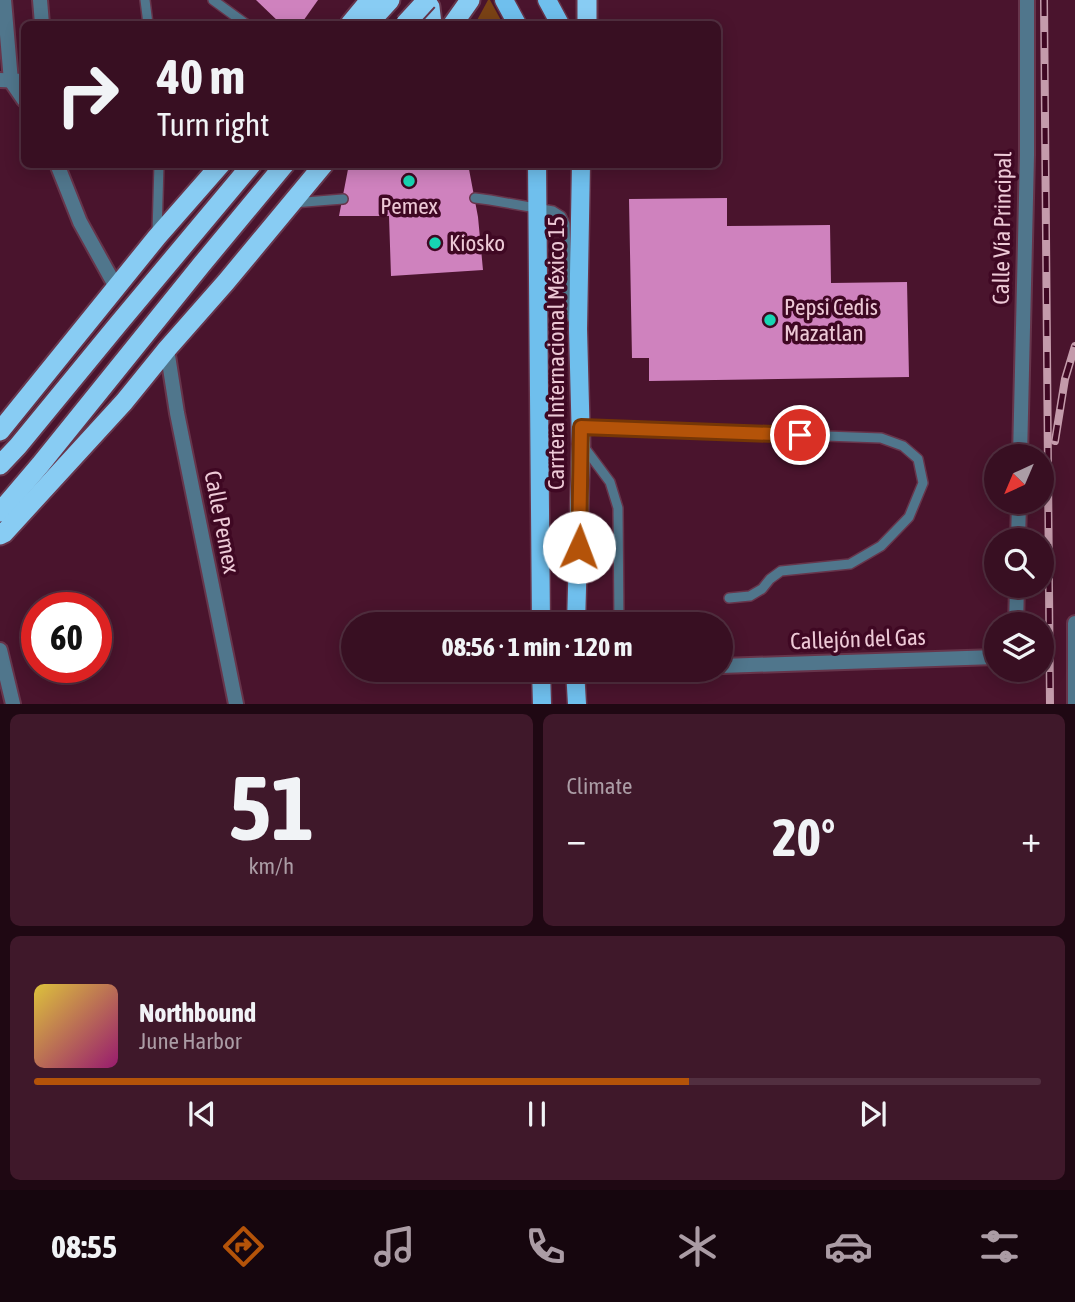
<!DOCTYPE html>
<html lang="en">
<head>
<meta charset="utf-8">
<style>
  :root { --surface:#380f22; --page:#3f182a; --text:#f1f3f6; --muted:#ab9ca5; --line:#522f40; --accent:#b45309 }
  body { margin:0; font-family:"Asap Condensed",sans-serif; background:var(--page); color:var(--text); height:100vh; display:flex; flex-direction:column; font-size:26px; white-space:nowrap }
  * { box-sizing:border-box; margin:0 }
  p { font-size:23px; color:var(--muted) }
  .icon { flex:none; width:38px; height:38px; fill:none; stroke:currentColor; stroke-width:2; stroke-linecap:round; stroke-linejoin:round }
  .map { position:relative; height:704px; overflow:hidden }
  .details { display:flex; flex-direction:column; gap:10px; padding:10px; background:#1f0813; flex:1 }
  .details>* { flex:none }
  .top-card { position:absolute; left:21px; top:21px; width:700px; height:147px; border-radius:10px; box-shadow:0 4px 18px #0003,0 0 0 2px var(--line); background:#380f22; color:var(--text); overflow:hidden }
  .needle { width:46px; rotate:224deg }
  .tools { position:absolute; left:984px; top:444px; display:grid; gap:14px }
  .tools a { display:grid; place-items:center; width:70px; height:70px; border-radius:50%; background:var(--surface); box-shadow:0 4px 18px #0003,0 0 0 2px var(--line); font-size:35px }
  .speed { position:absolute; left:21px; top:592px; display:flex; gap:14px; font-size:35px; font-weight:700; text-align:center }
  .speed>* { display:grid; place-content:center; width:91px; height:91px; border-radius:50%; background:var(--surface); box-shadow:0 4px 18px #0003,0 0 0 2px var(--line); line-height:1 }
  .speed .limit { border:10px solid #d22; background:#fff; color:#111 }
  .pin { position:absolute; display:grid; place-items:center; width:60px; height:60px; color:#fff; margin:-30px; border:4px solid #fff; border-radius:50%; box-shadow:0 2px 7px #0007 }
  .me { position:absolute; width:77px; margin:-38px; rotate:2deg; stroke-linejoin:round; filter:drop-shadow(0 0 5px #0008) }
  .turn { display:flex; align-items:center; gap:24px; height:147px; padding:0 21px; font-size:32px }
  .turn .icon { width:91px; height:91px; stroke-width:2.5 }
  .turn b { display:block; font-size:49px; line-height:60px }
  .big { font-size:52px; font-weight:700; line-height:1.1 }
  .details .tile { flex:1; display:flex; flex-direction:column; justify-content:center; gap:10px; min-width:0; padding:0 24px; border-radius:10px; background:var(--page) }
  .details .dial { align-items:center; gap:0 }
  .dial b { font-size:91px; line-height:1 }
  .song { display:flex; align-items:center; gap:21px }
  .cover { width:84px; height:84px; border-radius:10px; background:linear-gradient(135deg,hsl(50 70% 55%),hsl(320 70% 35%)) }
  .played { height:7px; border-radius:4px; background:linear-gradient(90deg,var(--accent) 65%,var(--line) 65%) }
  .keys { display:flex; justify-content:space-around; direction:ltr }
  .heat { display:flex; justify-content:space-between; align-items:center; font-size:38px; direction:ltr }
  .details .tiles { flex:1; display:grid; gap:10px; grid-template-columns:1fr 1fr }
  .tile:last-child { grid-column:span 2 }
  .trip { position:absolute; left:341px; top:612px; width:392px; height:70px; border-radius:35px; background:var(--surface); box-shadow:0 4px 18px #0003,0 0 0 2px var(--line); font-weight:700; line-height:70px; text-align:center }
  .tab-bar { display:flex; height:112px; justify-content:space-around; align-items:center; background:#16060e; color:var(--muted) }
  .tab-bar .icon { width:49px; height:49px }
  .tab-bar .current { color:var(--accent) }
  .tab-bar b { font-size:32px; color:var(--text) }
  .map>svg:first-child { display:block }
</style>
</head>
<body>
<div class="map">
<svg width="1075" height="704" viewBox="0 0 1075 704">
  <rect width="100%" height="100%" fill="#4a142d"/>
  <path fill="#7a4215" d="M488,0H490L503,24H475Z"/>
  <g fill="#cf82be">
    <path d="M256,0H318L301,24H281Z"/>
    <path d="M349,164H468L478,217L483,270L391,276L389,216H339Z"/>
    <path d="M727,198V226L830,225L831,283L907,282L909,377L649,381V358H632L629,199Z"/>
  </g>
  <g fill="none" stroke-linecap="round" stroke-linejoin="round">
    <defs>
      <g id="service">
        <path d="M145,0L148,24"/>
        <path d="M213,0L246,24"/>
        <path d="M475,198L490,200L553,211L561,216L565,224L568,306L574,323"/>
        <path d="M293,203L343,199"/>
        <path d="M157,233L159,164"/>
        <path d="M581,427L881,438L903,446L918,459L923,483L909,517L881,546L850,564L781,571L770,579L762,589L750,596L729,598"/>
        <path d="M584,447L610,482L618,508L619,625"/>
      </g>
      <g id="minor">
        <path d="M0,80L24,81"/>
        <path d="M167,349L177,413L236,704"/>
        <path d="M1020,457L1027,155V0"/>
        <path d="M1018,541L1019,502"/>
        <path d="M1016,625L1017,586"/>
        <path d="M0,650L13,704"/>
        <path d="M721,666L996,657"/>
        <path d="M541,671L583,670"/>
        <path d="M1075,704V623"/>
      </g>
      <g id="tertiary">
        <path d="M4,0L11,81L24,100"/>
        <path d="M40,0L42,24"/>
        <path d="M57,164L80,222L116,287"/>
      </g>
      <g id="primary">
        <path d="M504,0L517,24"/>
        <path d="M547,0L560,24"/>
        <path d="M537,164L541,625"/>
        <path d="M576,625L581,444L578,329L581,164"/>
        <path d="M541,670L542,704"/>
        <path d="M575,670L577,704"/>
      </g>
      <g id="trunk">
        <path d="M425,0L430,7L432,24"/>
        <path d="M350,24L370,0"/>
        <path d="M368,24L390,0"/>
        <path d="M453,24L470,0"/>
        <path d="M587,24V0"/>
        <path d="M0,431L157,237L221,164"/>
        <path d="M0,465L18,446L119,323L252,164"/>
        <path d="M0,512L40,465L202,264L285,164"/>
        <path d="M0,535L4,533L124,402L167,349L226,282L324,164"/>
      </g>
    </defs>
    <use href="#service" stroke="#67354b" stroke-width="12"/>
    <use href="#minor" stroke="#67354b" stroke-width="18"/>
    <use href="#tertiary" stroke="#67354b" stroke-width="18"/>
    <use href="#primary" stroke="#67354b" stroke-width="21"/>
    <use href="#trunk" stroke="#67354b" stroke-width="23"/>
    <use href="#service" stroke="#50768c" stroke-width="9"/>
    <use href="#minor" stroke="#50768c" stroke-width="14"/>
    <use href="#tertiary" stroke="#50768c" stroke-width="14"/>
    <use href="#primary" stroke="#6fbfed" stroke-width="18"/>
    <use href="#trunk" stroke="#88ccf3" stroke-width="19"/>
    <defs>
      <g id="rail">
        <path d="M1044,0L1050,704"/>
        <path d="M1055,441L1065,379L1075,346"/>
      </g>
    </defs>
    <use href="#rail" stroke="#c49bab" stroke-width="8"/>
    <use href="#rail" stroke="#3f0823" stroke-width="5" stroke-dasharray="16" stroke-linecap="butt"/>
    <defs>
      <path id="trunk-bridge" d="M405,24L427,0"/>
    </defs>
    <use href="#trunk-bridge" stroke="#67354b" stroke-width="23" stroke-linecap="butt"/>
    <use href="#trunk-bridge" stroke="#88ccf3" stroke-width="19"/>
  </g>
  <g fill="none" stroke-linecap="round" stroke-linejoin="round">
    <defs>
      <path id="route" d="M579,547L581,427L800,435"/>
    </defs>
    <use href="#route" stroke="#753606" stroke-width="18"/>
    <use href="#route" stroke="#b45309" stroke-width="12"/>
  </g>
  <g fill="#17d5b3" stroke="#3f0823" stroke-width="2.5">
    <circle cx="409" cy="181" r="7"/>
    <circle cx="435" cy="243" r="7"/>
    <circle cx="770" cy="320" r="7"/>
  </g>
  <g text-anchor="middle" stroke-width="7" stroke-linejoin="round" paint-order="stroke">
    <g font-size="23" fill="#edc9d6" stroke="#3f0823" text-anchor="start">
      <text x="409" y="214" text-anchor="middle">Pemex</text>
      <text x="449" y="251">Kiosko</text>
      <text x="784" y="315">Pepsi Cedis<tspan x="784" dy="26">Mazatlan</tspan></text>
    </g>
    <g font-size="23" fill="#edc9d6" stroke="#3f0823">
      <text transform="translate(1002 228) rotate(-89)" y="8">Calle Vía Principal</text>
      <text transform="translate(556 353) rotate(-90)" y="8">Carrtera Internacional México 15</text>
      <text transform="translate(222 522) rotate(79)" y="8">Calle Pemex</text>
      <text transform="translate(858 639) rotate(-2)" y="8">Callejón del Gas</text>
    </g>
  </g>
</svg>
<div class="tools">
<a><svg class="needle" viewBox="-14 -14 28 28"><path d="M0-13l5 13h-10z" fill="#e53935"/><path d="M0 13l5-13h-10z" fill="#ab9ca5"/></svg></a>
<a><svg class="icon" aria-label="search" viewBox="0 0 24 24"><circle cx="10" cy="10" r="6"/><path d="M15 15l6 6"/></svg></a>
<a><svg class="icon" aria-label="layers" viewBox="0 0 24 24"><path d="M12 4l9 5-9 5-9-5zM3 14l9 5 9-5"/></svg></a>
</div>
<div class="speed"><div class="limit">60</div></div>
<div class="pin" style="left:800px;top:435px;background:#d93025"><svg class="icon" aria-label="arrive" viewBox="0 0 24 24"><path d="M6 21V4h12l-3 4 3 4H6"/></svg></div>
<svg class="me" style="left:579px;top:547px" viewBox="-20 -20 40 40"><circle r="19" fill="#fff"/><path d="M0-13L10 11 0 6-10 11z" fill="#b45309"/></svg>
<div class="trip">08:56 · 1 min · 120 m</div>
<div class="top-card">
<div class="turn"><svg class="icon" aria-label="right" viewBox="0 0 24 24"><path d="M7 20v-9h11M14 6l5 5-5 5"/></svg><div><b>40 m</b>Turn right</div></div>
</div>
</div>
<section class="details">
<div class="tiles">
<div class="tile dial"><b>51</b><p>km/h</p></div>
<div class="tile"><p>Climate</p>
<div class="heat"><a>−</a><b class="big">20°</b><a>+</a></div>
</div>
<div class="tile">
<div class="song"><i class="cover"></i><div><b>Northbound</b><p>June Harbor</p></div></div>
<div class="played"></div>
<div class="keys"><svg class="icon" aria-label="previous" viewBox="0 0 24 24"><path d="M18 5L8 12l10 7zM5 5v14"/></svg><svg class="icon" aria-label="pause" viewBox="0 0 24 24"><path d="M8 5v14M16 5v14"/></svg><svg class="icon" aria-label="next" viewBox="0 0 24 24"><path d="M6 5l10 7-10 7zM19 5v14"/></svg></div>
</div>
</div>
</section>
<nav class="tab-bar">
<b>08:55</b>
<svg class="icon current" aria-label="directions" viewBox="0 0 24 24"><path d="M12 3l9 9-9 9-9-9zM9 14v-3h6M13 9l2 2-2 2"/></svg>
<svg class="icon" aria-label="music" viewBox="0 0 24 24"><path d="M9 18V5l10-2v13"/><circle cx="6" cy="18" r="3"/><circle cx="16" cy="16" r="3"/></svg>
<svg class="icon" aria-label="phone" viewBox="0 0 24 24"><path d="M5 4h4l2 5-3 2q2 4 5 5l2-3 5 2v4C11 20 4 13 5 4z"/></svg>
<svg class="icon" aria-label="climate" viewBox="0 0 24 24"><path d="M12 3v18M4 7l16 10M4 17L20 7"/></svg>
<svg class="icon" aria-label="car" viewBox="0 0 24 24"><path d="M5 17H2v-5l4-1 3-4h7l3 4 3 1v5h-3M9 17h6M6 11h13"/><circle cx="7" cy="17" r="2"/><circle cx="17" cy="17" r="2"/></svg>
<svg class="icon" aria-label="filters" viewBox="0 0 24 24"><path d="M4 7h16M4 17h16"/><circle cx="9" cy="7" r="2"/><circle cx="15" cy="17" r="2"/></svg>
</nav>
</body>
</html>
